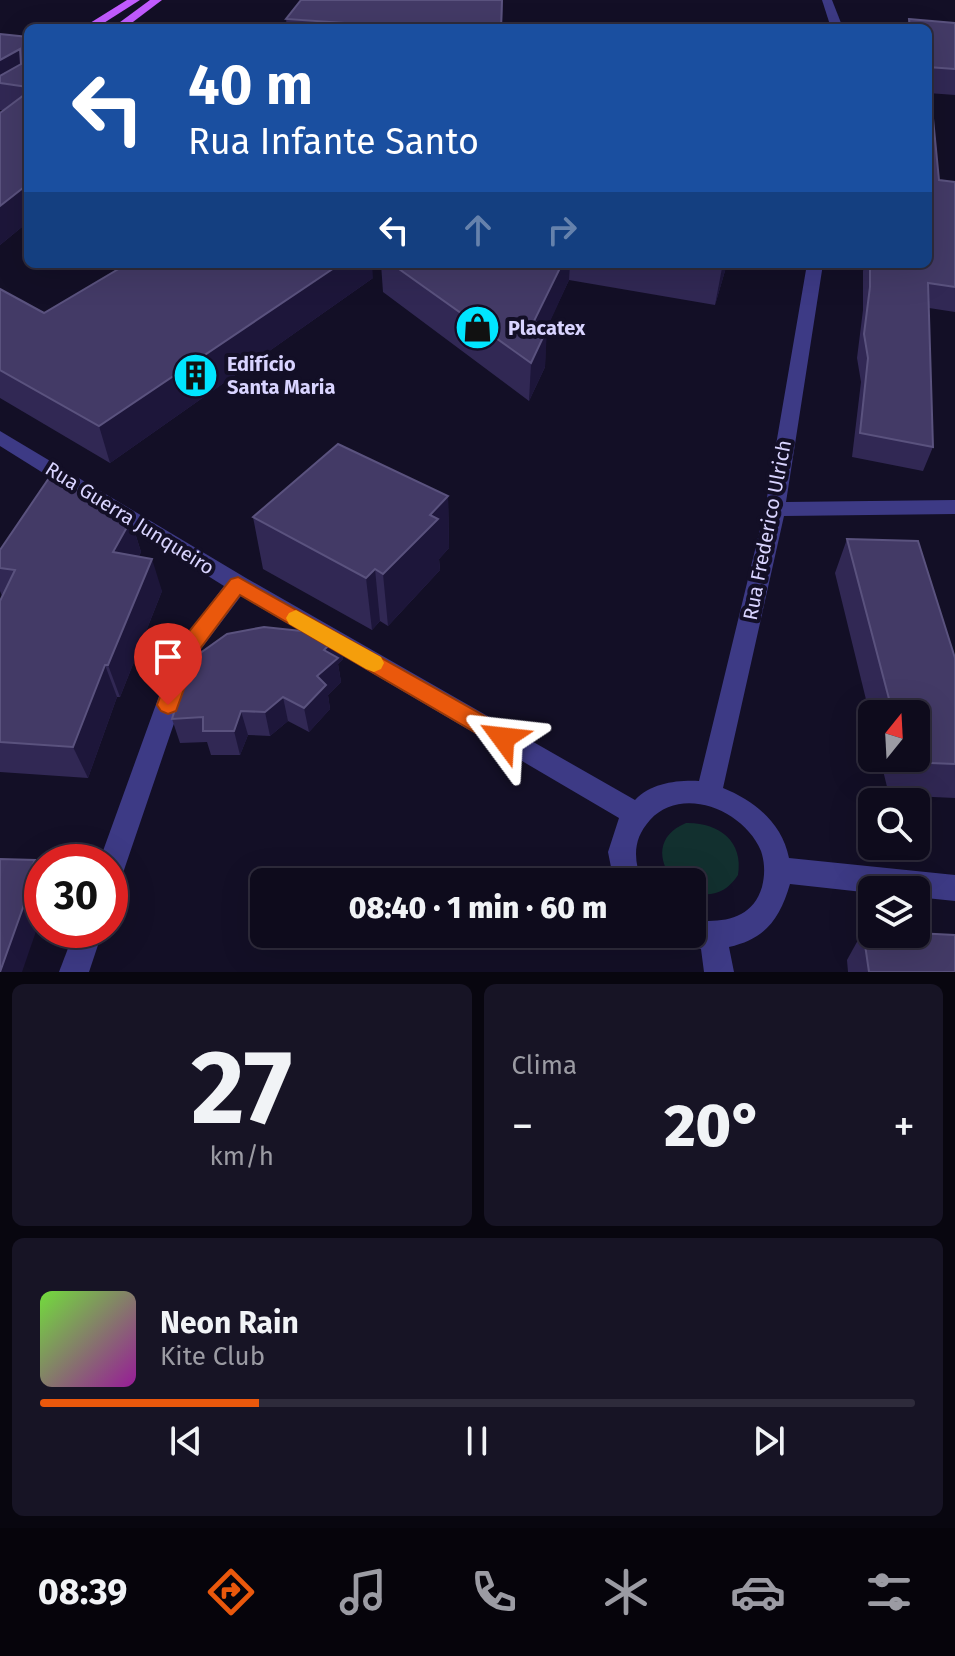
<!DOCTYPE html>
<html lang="pt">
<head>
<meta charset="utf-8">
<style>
  :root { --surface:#0e0b1c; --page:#171425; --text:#f1f3f6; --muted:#9b9ba3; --line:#2e2b3b; --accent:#ea580c }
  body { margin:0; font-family:"Fira Sans",sans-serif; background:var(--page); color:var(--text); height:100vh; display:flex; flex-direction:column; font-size:30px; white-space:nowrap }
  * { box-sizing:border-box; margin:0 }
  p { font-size:26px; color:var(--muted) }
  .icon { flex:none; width:44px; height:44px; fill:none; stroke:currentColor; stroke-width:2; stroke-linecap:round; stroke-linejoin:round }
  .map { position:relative; height:972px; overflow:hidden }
  .panel { display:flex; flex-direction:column; gap:12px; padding:12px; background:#08060f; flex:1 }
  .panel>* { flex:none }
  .hud { position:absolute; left:24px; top:24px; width:908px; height:244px; border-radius:12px; box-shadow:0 8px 32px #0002,0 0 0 2px var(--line); background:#1a4fa0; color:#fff; overflow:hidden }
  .needle { width:52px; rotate:18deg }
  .tools { position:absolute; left:858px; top:700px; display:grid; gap:16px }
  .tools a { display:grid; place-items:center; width:72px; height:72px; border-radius:12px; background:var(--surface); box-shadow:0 8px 32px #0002,0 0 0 2px var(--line); font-size:40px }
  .speed { position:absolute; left:24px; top:844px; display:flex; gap:16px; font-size:40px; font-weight:700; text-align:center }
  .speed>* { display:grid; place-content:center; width:104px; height:104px; border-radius:50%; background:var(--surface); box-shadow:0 8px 32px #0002,0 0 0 2px var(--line); line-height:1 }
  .speed .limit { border:12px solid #d22; background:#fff; color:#111 }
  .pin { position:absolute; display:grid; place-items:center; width:68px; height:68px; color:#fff; margin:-82px -34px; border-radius:50% 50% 50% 0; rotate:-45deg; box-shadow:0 0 8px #0007 }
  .pin .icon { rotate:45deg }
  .me { position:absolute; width:88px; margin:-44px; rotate:300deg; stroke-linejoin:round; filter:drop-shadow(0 0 6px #0008) }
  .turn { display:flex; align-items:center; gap:28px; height:168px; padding:0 32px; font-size:36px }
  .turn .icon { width:104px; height:104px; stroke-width:2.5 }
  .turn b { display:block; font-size:56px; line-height:68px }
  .lanes { display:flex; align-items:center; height:76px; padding:0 32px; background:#0003; justify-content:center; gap:40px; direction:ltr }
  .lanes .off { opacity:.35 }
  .big { font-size:60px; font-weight:800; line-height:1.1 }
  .panel .tile { flex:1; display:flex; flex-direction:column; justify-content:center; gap:12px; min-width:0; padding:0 28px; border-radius:12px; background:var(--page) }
  .panel .dial { align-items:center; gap:0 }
  .dial b { font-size:104px; line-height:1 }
  .song { display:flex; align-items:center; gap:24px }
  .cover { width:96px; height:96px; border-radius:12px; background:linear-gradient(135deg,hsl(100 70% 55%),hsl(300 70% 35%)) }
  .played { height:8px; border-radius:4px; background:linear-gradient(90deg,var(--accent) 25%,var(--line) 25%) }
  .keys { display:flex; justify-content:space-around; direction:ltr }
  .heat { display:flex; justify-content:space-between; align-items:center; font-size:44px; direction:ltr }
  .panel .tiles { flex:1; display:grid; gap:12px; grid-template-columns:1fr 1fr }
  .tile:last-child { grid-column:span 2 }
  .trip { position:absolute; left:250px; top:868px; width:456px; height:80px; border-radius:12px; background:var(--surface); box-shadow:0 8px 32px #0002,0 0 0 2px var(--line); font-weight:800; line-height:80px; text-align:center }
  .tabs { display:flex; height:128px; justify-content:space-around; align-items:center; background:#06040b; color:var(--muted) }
  .tabs .icon { width:56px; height:56px }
  .tabs .active { color:var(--accent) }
  .tabs b { font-size:36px; color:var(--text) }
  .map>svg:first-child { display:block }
</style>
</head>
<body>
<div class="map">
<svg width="955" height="972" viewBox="0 0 955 972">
  <rect width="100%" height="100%" fill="#130f26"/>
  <path fill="#12302f" d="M686,823C718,822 744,841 738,875C727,892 712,898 692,892V882H675C656,860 657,835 686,823Z"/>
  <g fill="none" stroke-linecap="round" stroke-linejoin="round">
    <g fill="#3d3a85" fill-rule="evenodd">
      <path d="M822,0H832L843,28H831Z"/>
      <path d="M807,264H823L786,502L955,500V514L784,516L723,788C755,801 782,823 789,858L955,875V901L916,897V890H872V893L790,884C780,918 766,939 729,947L734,972H704L701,949L679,944L675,934H692V920C722,923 752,920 762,887C765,875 765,863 761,851C744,810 682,785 650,820C633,839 633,858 642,882H614L608,852L619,818L241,596L198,653L124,870L120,879L110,883V862H99L176,649L224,586L0,446V431L246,578L635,800C651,783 677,780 699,781L765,509Z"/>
      <path d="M75,930H103L89,972H59Z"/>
    </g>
    <g fill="#c25bff" fill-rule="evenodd">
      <path d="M127,0H140L96,28H82Z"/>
      <path d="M150,0H162L125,28H112Z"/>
    </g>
  </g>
  <g fill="#312854">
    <path d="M503,0L502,28H287L286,19Z"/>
    <path d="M909,19L955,23V95L928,93V28H906Z"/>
    <path d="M0,34L28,37V222L0,245L4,110H0Z"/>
    <path d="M939,180L955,182V312L929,308L933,447L923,471L852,457L861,382L857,358L863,310V271L865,264H928Z"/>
    <path d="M381,264H727L715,305L569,280L546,329L545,367L529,401L383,292Z"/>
    <path d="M373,278L110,463L0,398V289L44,313Z"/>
    <path d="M448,496L449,548L439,559L440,570L388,626L380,621L372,630L263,569L253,517Z"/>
    <path d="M131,520L141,552L139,556L162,591L120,697H117L88,778L0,772V601L2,596L0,591V550Z"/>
    <path d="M847,539L955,658V798L889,795L880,758H916V714H872V724L835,573Z"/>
    <path d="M339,635L343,659L338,664L341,682L328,695L330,709L309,732L288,721L270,736L248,735L240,755H211L207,742L180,743L172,719Z"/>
    <path d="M863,931L955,972H848L847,960Z"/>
  </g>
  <g fill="#1d163a">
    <path d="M20,49L28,75L0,83V60Z"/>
    <path d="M28,184V222L0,245V206Z"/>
    <path d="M340,264H372L373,278L110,463L99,426Z"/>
    <path d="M562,264H570L569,280L533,359L534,321Z"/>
    <path d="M723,264H727L715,305L722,268Z"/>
    <path d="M547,329L545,367L529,401L531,363Z"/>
    <path d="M448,496L449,548L439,559L440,570L388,626L383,574L430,515Z"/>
    <path d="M131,520L141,552L124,584L113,552Z"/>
    <path d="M152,559L162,591L120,697L108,665Z"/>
    <path d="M375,569L380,621L372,630L366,578Z"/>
    <path d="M339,635L343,659L338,664L341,682L328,695L330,709L309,732L304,708L317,676L324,650Z"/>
    <path d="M105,665L117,697L88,778L73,747Z"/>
    <path d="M283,697L288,721L270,736L265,712Z"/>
    <path d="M241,711L248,735L240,755L234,731Z"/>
    <path d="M35,860L42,872V914L22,972H0L30,872Z"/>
  </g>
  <g fill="#433a66" stroke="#5a527e" stroke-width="2">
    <path d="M301,0H502L501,28H418L286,19Z"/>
    <path d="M909,19L955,23V69L928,67V28H910Z"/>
    <path d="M0,34L28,37V87L0,83V76L21,64L20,49L0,60Z"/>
    <path d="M28,92V184L0,206V113Z"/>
    <path d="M928,108H932L939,180L955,182V287L928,283L933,447L860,433L868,358L864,334L870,287V264H928Z"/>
    <path d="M127,264H340L99,426L0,370V289L44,313Z"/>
    <path d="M392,264H562L534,321L547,329L531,363Z"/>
    <path d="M698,264H723L722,268Z"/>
    <path d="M338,444L448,496L430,515L438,519L383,574L375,569L366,578L253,517Z"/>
    <path d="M51,475L131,520L113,552L152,559L108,665H105L73,747L0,742V601L15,570L0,568V550Z"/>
    <path d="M847,539L918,541L955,658V764L906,762L905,758H916V714H893Z"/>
    <path d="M264,627L339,635L324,650L338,658L317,676L326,685L304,708L283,697L265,712L241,711L234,731H203V717L172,719L184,680L199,654L227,634Z"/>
    <path d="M0,859L35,860L30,872L35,874L0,972Z"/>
    <path d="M863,931H872V934L916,933L955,935V972H869Z"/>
  </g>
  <path fill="#ea580c" stroke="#983908" stroke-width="2" d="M238,577L511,731L514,738L511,744L503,747L495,744L240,595L197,653L176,711L168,714L161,711L157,705L180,643L231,579Z"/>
  <path fill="#f59e0b" d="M296,610L381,657L384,663L381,669L374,672L366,669L289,624L286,618L289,613Z"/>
  <defs>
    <symbol id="shop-disc" viewBox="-11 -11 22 22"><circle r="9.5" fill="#00e5ff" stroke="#130f26"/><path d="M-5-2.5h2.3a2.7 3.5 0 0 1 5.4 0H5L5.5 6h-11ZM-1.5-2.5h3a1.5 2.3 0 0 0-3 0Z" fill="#111"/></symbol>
    <symbol id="building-disc" viewBox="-11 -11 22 22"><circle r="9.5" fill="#00e5ff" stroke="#130f26"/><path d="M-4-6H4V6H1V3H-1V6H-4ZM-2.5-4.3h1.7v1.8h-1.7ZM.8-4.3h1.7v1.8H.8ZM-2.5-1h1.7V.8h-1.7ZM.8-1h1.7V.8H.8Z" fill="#111"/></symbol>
  </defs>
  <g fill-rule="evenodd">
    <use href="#shop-disc" x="452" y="302" width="51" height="51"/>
    <use href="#building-disc" x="170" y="350" width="51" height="51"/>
  </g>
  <g text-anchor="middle" stroke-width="8" stroke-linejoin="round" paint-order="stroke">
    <g font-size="20" font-weight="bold" fill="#d9d4ff" stroke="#130f26" text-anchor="start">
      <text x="508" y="335">Placatex</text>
      <text x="227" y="371">Edifício<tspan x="227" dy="23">Santa Maria</tspan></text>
    </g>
    <g font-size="20" fill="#d9d4ff" stroke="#130f26">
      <text transform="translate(130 518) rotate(32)" y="7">Rua Guerra Junqueiro</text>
      <text transform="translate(767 530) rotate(-79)" y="7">Rua Frederico Ulrich</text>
    </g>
  </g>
</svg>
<div class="tools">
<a><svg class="needle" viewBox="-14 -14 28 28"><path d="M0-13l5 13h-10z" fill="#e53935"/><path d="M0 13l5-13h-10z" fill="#9b9ba3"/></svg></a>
<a><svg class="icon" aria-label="search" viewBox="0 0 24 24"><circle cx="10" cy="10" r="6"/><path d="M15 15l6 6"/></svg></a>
<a><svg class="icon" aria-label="layers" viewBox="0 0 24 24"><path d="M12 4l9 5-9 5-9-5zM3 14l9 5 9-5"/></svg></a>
</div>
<div class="speed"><div class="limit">30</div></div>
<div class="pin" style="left:168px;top:705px;background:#d93025"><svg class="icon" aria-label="arrive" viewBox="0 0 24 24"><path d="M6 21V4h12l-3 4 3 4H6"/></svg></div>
<svg class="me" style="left:503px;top:738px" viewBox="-20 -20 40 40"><path d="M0-17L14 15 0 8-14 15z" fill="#ea580c" stroke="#fff" stroke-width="4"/></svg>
<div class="trip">08:40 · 1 min · 60 m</div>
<div class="hud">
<div class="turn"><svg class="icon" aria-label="left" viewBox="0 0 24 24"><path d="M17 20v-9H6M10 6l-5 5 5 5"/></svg><div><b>40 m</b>Rua Infante Santo</div></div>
<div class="lanes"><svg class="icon" aria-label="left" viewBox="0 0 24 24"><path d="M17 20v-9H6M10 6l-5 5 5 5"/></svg><svg class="icon off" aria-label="ahead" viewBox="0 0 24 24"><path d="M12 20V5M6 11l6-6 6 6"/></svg><svg class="icon off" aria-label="right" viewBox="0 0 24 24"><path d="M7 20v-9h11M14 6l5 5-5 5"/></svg></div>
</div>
</div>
<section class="panel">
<div class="tiles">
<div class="tile dial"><b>27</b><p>km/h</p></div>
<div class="tile"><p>Clima</p>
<div class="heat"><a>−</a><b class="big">20°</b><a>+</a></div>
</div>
<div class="tile">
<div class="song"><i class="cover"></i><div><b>Neon Rain</b><p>Kite Club</p></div></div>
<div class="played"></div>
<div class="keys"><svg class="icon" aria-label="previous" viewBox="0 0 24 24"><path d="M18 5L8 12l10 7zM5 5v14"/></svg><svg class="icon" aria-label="pause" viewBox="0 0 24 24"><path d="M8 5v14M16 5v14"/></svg><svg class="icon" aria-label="next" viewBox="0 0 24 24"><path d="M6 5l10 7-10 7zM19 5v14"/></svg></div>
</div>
</div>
</section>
<nav class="tabs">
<b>08:39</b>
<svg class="icon active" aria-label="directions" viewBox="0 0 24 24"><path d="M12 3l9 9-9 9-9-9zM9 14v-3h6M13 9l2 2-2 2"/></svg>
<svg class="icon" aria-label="music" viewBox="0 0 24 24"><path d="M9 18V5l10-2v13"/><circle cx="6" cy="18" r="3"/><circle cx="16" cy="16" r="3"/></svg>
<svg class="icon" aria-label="phone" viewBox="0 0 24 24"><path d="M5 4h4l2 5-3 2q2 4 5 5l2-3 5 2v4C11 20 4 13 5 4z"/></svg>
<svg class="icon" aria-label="climate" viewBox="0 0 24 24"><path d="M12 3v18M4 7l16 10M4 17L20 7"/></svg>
<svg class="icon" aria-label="car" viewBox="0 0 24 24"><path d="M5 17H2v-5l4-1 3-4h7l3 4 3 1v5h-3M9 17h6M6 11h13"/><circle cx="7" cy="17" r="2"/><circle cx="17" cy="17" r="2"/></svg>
<svg class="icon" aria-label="filters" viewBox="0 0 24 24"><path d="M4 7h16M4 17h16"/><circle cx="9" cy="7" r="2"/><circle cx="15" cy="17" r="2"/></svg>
</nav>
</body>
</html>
